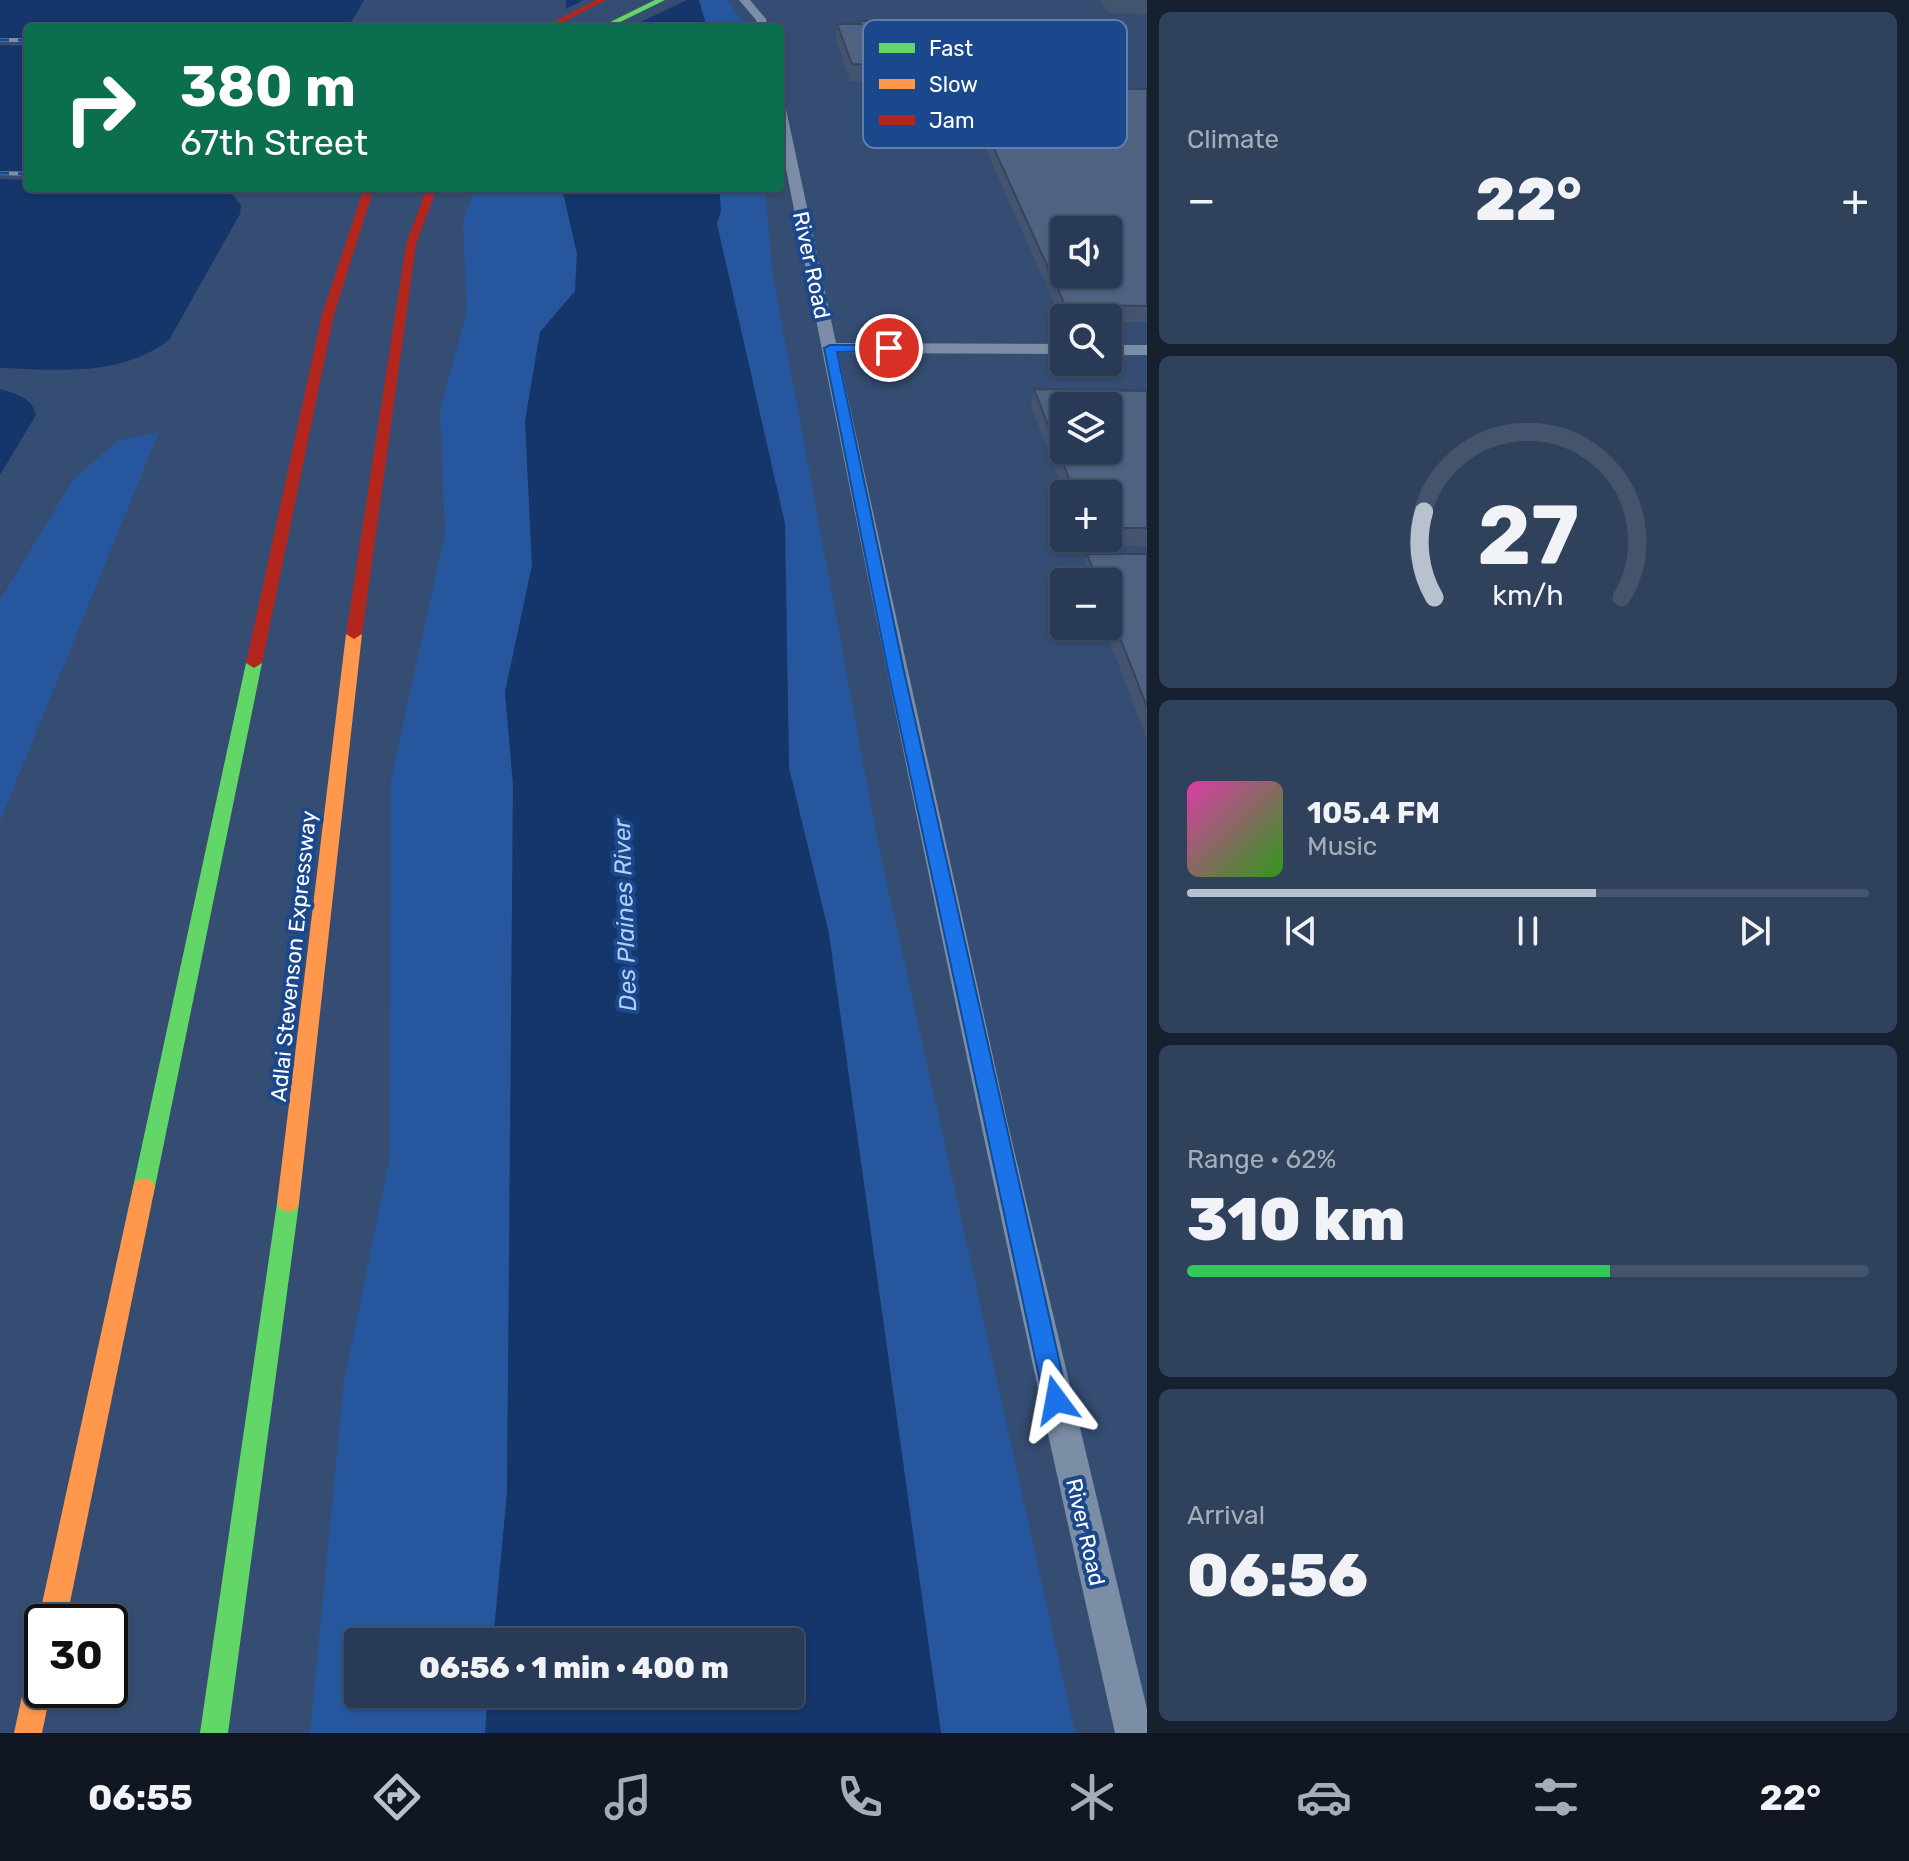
<!DOCTYPE html>
<html lang="en">
<head>
<meta charset="utf-8">
<style>
  :root { --surface:#283a56; --page:#30415c; --text:#f1f3f6; --muted:#a5adb9; --line:#44546c; --accent:#b8c1ce }
  body { margin:0; font-family:Rubik,sans-serif; background:var(--page); color:var(--text); height:100vh; display:flex; flex-direction:column; font-size:30px; white-space:nowrap }
  * { box-sizing:border-box; margin:0 }
  p { font-size:26px; color:var(--muted) }
  .icon { flex:none; width:44px; height:44px; fill:none; stroke:currentColor; stroke-width:2; stroke-linecap:round; stroke-linejoin:round }
  .map { position:relative; flex:1; overflow:hidden }
  .drawer { display:flex; flex-direction:column; gap:12px; padding:12px; background:#16202f; width:762px }
  .drawer>* { flex:none }
  .hud { position:absolute; left:24px; top:24px; width:760px; height:168px; border-radius:8px; box-shadow:0 2px 6px #0004,0 0 0 2px var(--line); background:#0b6e4f; color:#fff; overflow:hidden }
  .buttons { position:absolute; left:1050px; top:216px; display:grid; gap:16px }
  .buttons a { display:grid; place-items:center; width:72px; height:72px; border-radius:8px; background:var(--surface); box-shadow:0 2px 6px #0004,0 0 0 2px var(--line); font-size:40px }
  .speed { position:absolute; left:24px; top:1604px; display:flex; gap:16px; font-size:40px; font-weight:700; text-align:center }
  .speed>* { display:grid; place-content:center; width:104px; height:104px; border-radius:50%; background:var(--surface); box-shadow:0 2px 6px #0004,0 0 0 2px var(--line); line-height:1 }
  .speed .limit { border:4px solid #111; border-radius:12px; background:#fff; color:#111 }
  .pin { position:absolute; display:grid; place-items:center; width:68px; height:68px; color:#fff; margin:-34px; border:4px solid #fff; border-radius:50%; box-shadow:0 2px 8px #0007 }
  .me { position:absolute; width:88px; margin:-44px; rotate:347deg; stroke-linejoin:round; filter:drop-shadow(0 0 6px #0008) }
  .turn { display:flex; align-items:center; gap:28px; height:168px; padding:0 24px; font-size:36px }
  .turn .icon { width:104px; height:104px; stroke-width:2.5 }
  .turn b { display:block; font-size:56px; line-height:68px }
  .big { font-size:60px; font-weight:800; line-height:1.1 }
  .drawer .card { flex:1; display:flex; flex-direction:column; justify-content:center; gap:12px; min-width:0; padding:0 28px; border-radius:12px; background:var(--page) }
  .drawer .dial { align-items:center; gap:0 }
  .dial svg { height:208px; overflow:visible; fill:none; stroke:var(--line); stroke-width:7; stroke-linecap:round; text-anchor:middle }
  .dial text { fill:var(--text); stroke:none }
  .song { display:flex; align-items:center; gap:24px }
  .cover { width:96px; height:96px; border-radius:12px; background:linear-gradient(135deg,hsl(320 70% 55%),hsl(110 70% 35%)) }
  .played { height:8px; border-radius:4px; background:linear-gradient(90deg,var(--accent) 60%,var(--line) 60%) }
  .keys { display:flex; justify-content:space-around; direction:ltr }
  .heat { display:flex; justify-content:space-between; align-items:center; font-size:44px; direction:ltr }
  .charge { height:12px; border-radius:6px; background:linear-gradient(90deg,#34c759 62%,var(--line) 0) }
  .trip { position:absolute; left:344px; top:1628px; width:460px; height:80px; border-radius:8px; background:var(--surface); box-shadow:0 2px 6px #0004,0 0 0 2px var(--line); font-weight:800; line-height:80px; text-align:center }
  .tabs { display:flex; height:128px; justify-content:space-around; align-items:center; background:#101722; color:var(--muted) }
  .tabs .icon { width:56px; height:56px }
  .tabs .active { color:var(--accent) }
  .tabs b { font-size:36px; color:var(--text) }
  main { display:flex; flex:1; min-height:0 }
  .map>svg:first-child { display:block }
</style>
</head>
<body>
<main>
<div class="map">
<svg width="1147" height="1733" viewBox="0 0 1147 1733">
  <rect width="100%" height="100%" fill="#354d72"/>
  <g fill="#26579e">
    <path d="M699,0H728L741,20L743,28H707Z"/>
    <path d="M476,188H562L577,254L575,291L540,332L525,421L532,565L505,692L513,784L507,1493L493,1642H358V1694H488L485,1733H310L344,1382L390,1157L391,779L445,533L440,410L467,311L463,220Z"/>
    <path d="M719,188H765L772,270L878,843L1075,1733H941L829,934L789,768L785,524L717,224L721,210Z"/>
    <path d="M159,432L0,821V600L73,480L117,441Z"/>
  </g>
  <g fill="#15366b">
    <path d="M0,0H364L348,28H28V39L0,38Z"/>
    <path d="M566,0H699L707,28H564Z"/>
    <path d="M0,45L28,46V171H0Z"/>
    <path d="M0,179L28,180V188H209L233,195L241,205L240,214L169,340C120,377 59,370 0,368Z"/>
    <path d="M562,188H719L721,210L717,224L785,524L789,768L829,934L941,1733H485L488,1694H790V1642H493L507,1493L513,784L505,692L532,565L525,421L540,332L575,291L577,254Z"/>
    <path d="M0,389C16,394 32,397 36,415L0,475Z"/>
  </g>
  <path fill="#354d72" d="M584,0H687L628,28H560L561,11Z"/>
  <g fill="none" stroke-linecap="round" stroke-linejoin="round">
    <g fill="#7c8ea6" fill-rule="evenodd">
      <path d="M739,0H750L766,19L768,28H758L756,20Z"/>
      <path d="M780,105L786,109L836,343L1064,344V354L838,353L1008,1125L1147,1709V1733H1115C994,1204 886,672 780,139Z"/>
      <rect x="1108" y="345" width="39" height="10"/>
    </g>
    <g fill="#63d668" fill-rule="evenodd">
      <path d="M655,0H665L608,28H598Z"/>
      <path d="M254,658L262,663L155,1187L152,1193L144,1196L136,1193L133,1187L246,663Z"/>
      <path d="M288,1194L296,1197L299,1203L228,1733H200L277,1203L280,1197Z"/>
    </g>
    <g fill="#ff974d" fill-rule="evenodd">
      <path d="M354,629L362,634L299,1203L296,1209L288,1212L280,1209L277,1203L346,634Z"/>
      <path d="M144,1178L152,1181L155,1187L66,1622H42V1630L38,1622L133,1187L136,1181Z"/>
      <path d="M42,1654V1690H51L42,1733H14L28,1668L32,1658Z"/>
    </g>
    <g fill="#b3261e" fill-rule="evenodd">
      <path d="M596,0H606L551,28H541Z"/>
      <path d="M364,188H374L334,314L262,663L254,668L246,663L322,314Z"/>
      <path d="M427,188H437L416,244L362,634L354,639L346,634L406,244Z"/>
    </g>
    <defs>
      <g id="rail">
        <path d="M0,40H28"/>
        <path d="M0,173L28,174"/>
      </g>
    </defs>
    <use href="#rail" stroke="#7d8ea5" stroke-width="4"/>
    <use href="#rail" stroke="#1b488c" stroke-width="3" stroke-dasharray="9" stroke-linecap="butt"/>
  </g>
  <g fill="#44546f">
    <path d="M1099,0H1147V14L1109,13Z"/>
    <path d="M860,21L959,68L957,84L850,81L836,40L837,24H859Z"/>
    <path d="M966,87L1147,89V322H1108V318H1064V321H1062L964,100Z"/>
    <path d="M1034,389L1147,391V546L1084,545L1081,538H1108V494H1065L1031,406Z"/>
    <path d="M1087,554H1147V740L1104,626H1108V582H1087L1083,572Z"/>
  </g>
  <g fill="#4f6281" stroke="#37455a" stroke-width="2" fill-rule="evenodd">
    <path d="M860,21H935L959,68L852,64L837,24H861Z"/>
    <path d="M966,87L1147,89V306L1065,305ZM1064,230H1108V274H1064Z"/>
    <path d="M1034,389L1147,391V528H1108V494H1075ZM1064,406H1108V450H1064Z"/>
    <path d="M1087,554H1147V707L1108,607V582H1098Z"/>
  </g>
  <path fill="#1a73e8" stroke="#114b97" stroke-width="2" d="M889,345L893,346V351L837,352L904,671L1068,1400L1065,1407L1056,1411L1047,1407L1044,1400L888,671L824,348L830,345Z"/>
  <g text-anchor="middle" stroke-width="8" stroke-linejoin="round" paint-order="stroke">
    <g font-size="22" fill="#fff" stroke="#1b488c">
      <text transform="translate(812 265) rotate(78)" y="8">River Road</text>
      <text transform="translate(293 956) rotate(-84)" y="8">Adlai Stevenson Expressway</text>
      <text transform="translate(1086 1532) rotate(77)" y="8">River Road</text>
    </g>
    <g font-size="24" font-style="italic" fill="#b2cef5" stroke="#1b488c">
      <text transform="translate(625 915) rotate(-92)" y="8">Des Plaines River</text>
    </g>
  </g>
  <rect x="863" y="20" width="264" height="128" rx="12" fill="#1b488c" stroke="#5f7fae" stroke-width="2"/>
  <rect x="879" y="43" width="36" height="10" fill="#63d668"/>
  <rect x="879" y="79" width="36" height="10" fill="#ff974d"/>
  <rect x="879" y="115" width="36" height="10" fill="#b3261e"/>
  <g font-size="22" fill="#fff">
    <text x="929" y="56">Fast</text>
    <text x="929" y="92">Slow</text>
    <text x="929" y="128">Jam</text>
  </g>
</svg>
<div class="buttons">
<a><svg class="icon" aria-label="sound" viewBox="0 0 24 24"><path d="M4 9h4l5-4v14l-5-4H4zM17 9q2 3 0 6"/></svg></a>
<a><svg class="icon" aria-label="search" viewBox="0 0 24 24"><circle cx="10" cy="10" r="6"/><path d="M15 15l6 6"/></svg></a>
<a><svg class="icon" aria-label="layers" viewBox="0 0 24 24"><path d="M12 4l9 5-9 5-9-5zM3 14l9 5 9-5"/></svg></a>
<a>+</a>
<a>−</a>
</div>
<div class="speed"><div class="limit">30</div></div>
<div class="pin" style="left:889px;top:348px;background:#d93025"><svg class="icon" aria-label="arrive" viewBox="0 0 24 24"><path d="M6 21V4h12l-3 4 3 4H6"/></svg></div>
<svg class="me" style="left:1056px;top:1400px" viewBox="-20 -20 40 40"><path d="M0-17L14 15 0 8-14 15z" fill="#1a73e8" stroke="#fff" stroke-width="4"/></svg>
<div class="trip">06:56 · 1 min · 400 m</div>
<div class="hud">
<div class="turn"><svg class="icon" aria-label="right" viewBox="0 0 24 24"><path d="M7 20v-9h11M14 6l5 5-5 5"/></svg><div><b>380 m</b>67th Street</div></div>
</div>
</div>
<section class="drawer">
<div class="card"><p>Climate</p>
<div class="heat"><a>−</a><b class="big">22°</b><a>+</a></div>
</div>
<div class="card dial"><svg viewBox="0 0 100 80">
<path d="M14 69A42 42 0 1 1 86 69"/>
<path d="M14 69A42 42 0 0 1 10 36" stroke="#b8c1ce"/>
<text x="50" y="56" font-size="32" font-weight="700">27</text>
<text x="50" y="72" font-size="11">km/h</text>
</svg></div>
<div class="card">
<div class="song"><i class="cover"></i><div><b>105.4 FM</b><p>Music</p></div></div>
<div class="played"></div>
<div class="keys"><svg class="icon" aria-label="previous" viewBox="0 0 24 24"><path d="M18 5L8 12l10 7zM5 5v14"/></svg><svg class="icon" aria-label="pause" viewBox="0 0 24 24"><path d="M8 5v14M16 5v14"/></svg><svg class="icon" aria-label="next" viewBox="0 0 24 24"><path d="M6 5l10 7-10 7zM19 5v14"/></svg></div>
</div>
<div class="card"><p>Range · 62%</p><b class="big">310 km</b><div class="charge"></div></div>
<div class="card"><p>Arrival</p><b class="big">06:56</b></div>
</section>
</main>
<nav class="tabs">
<b>06:55</b>
<svg class="icon active" aria-label="directions" viewBox="0 0 24 24"><path d="M12 3l9 9-9 9-9-9zM9 14v-3h6M13 9l2 2-2 2"/></svg>
<svg class="icon" aria-label="music" viewBox="0 0 24 24"><path d="M9 18V5l10-2v13"/><circle cx="6" cy="18" r="3"/><circle cx="16" cy="16" r="3"/></svg>
<svg class="icon" aria-label="phone" viewBox="0 0 24 24"><path d="M5 4h4l2 5-3 2q2 4 5 5l2-3 5 2v4C11 20 4 13 5 4z"/></svg>
<svg class="icon" aria-label="climate" viewBox="0 0 24 24"><path d="M12 3v18M4 7l16 10M4 17L20 7"/></svg>
<svg class="icon" aria-label="car" viewBox="0 0 24 24"><path d="M5 17H2v-5l4-1 3-4h7l3 4 3 1v5h-3M9 17h6M6 11h13"/><circle cx="7" cy="17" r="2"/><circle cx="17" cy="17" r="2"/></svg>
<svg class="icon" aria-label="filters" viewBox="0 0 24 24"><path d="M4 7h16M4 17h16"/><circle cx="9" cy="7" r="2"/><circle cx="15" cy="17" r="2"/></svg>
<b>22°</b>
</nav>
</body>
</html>
